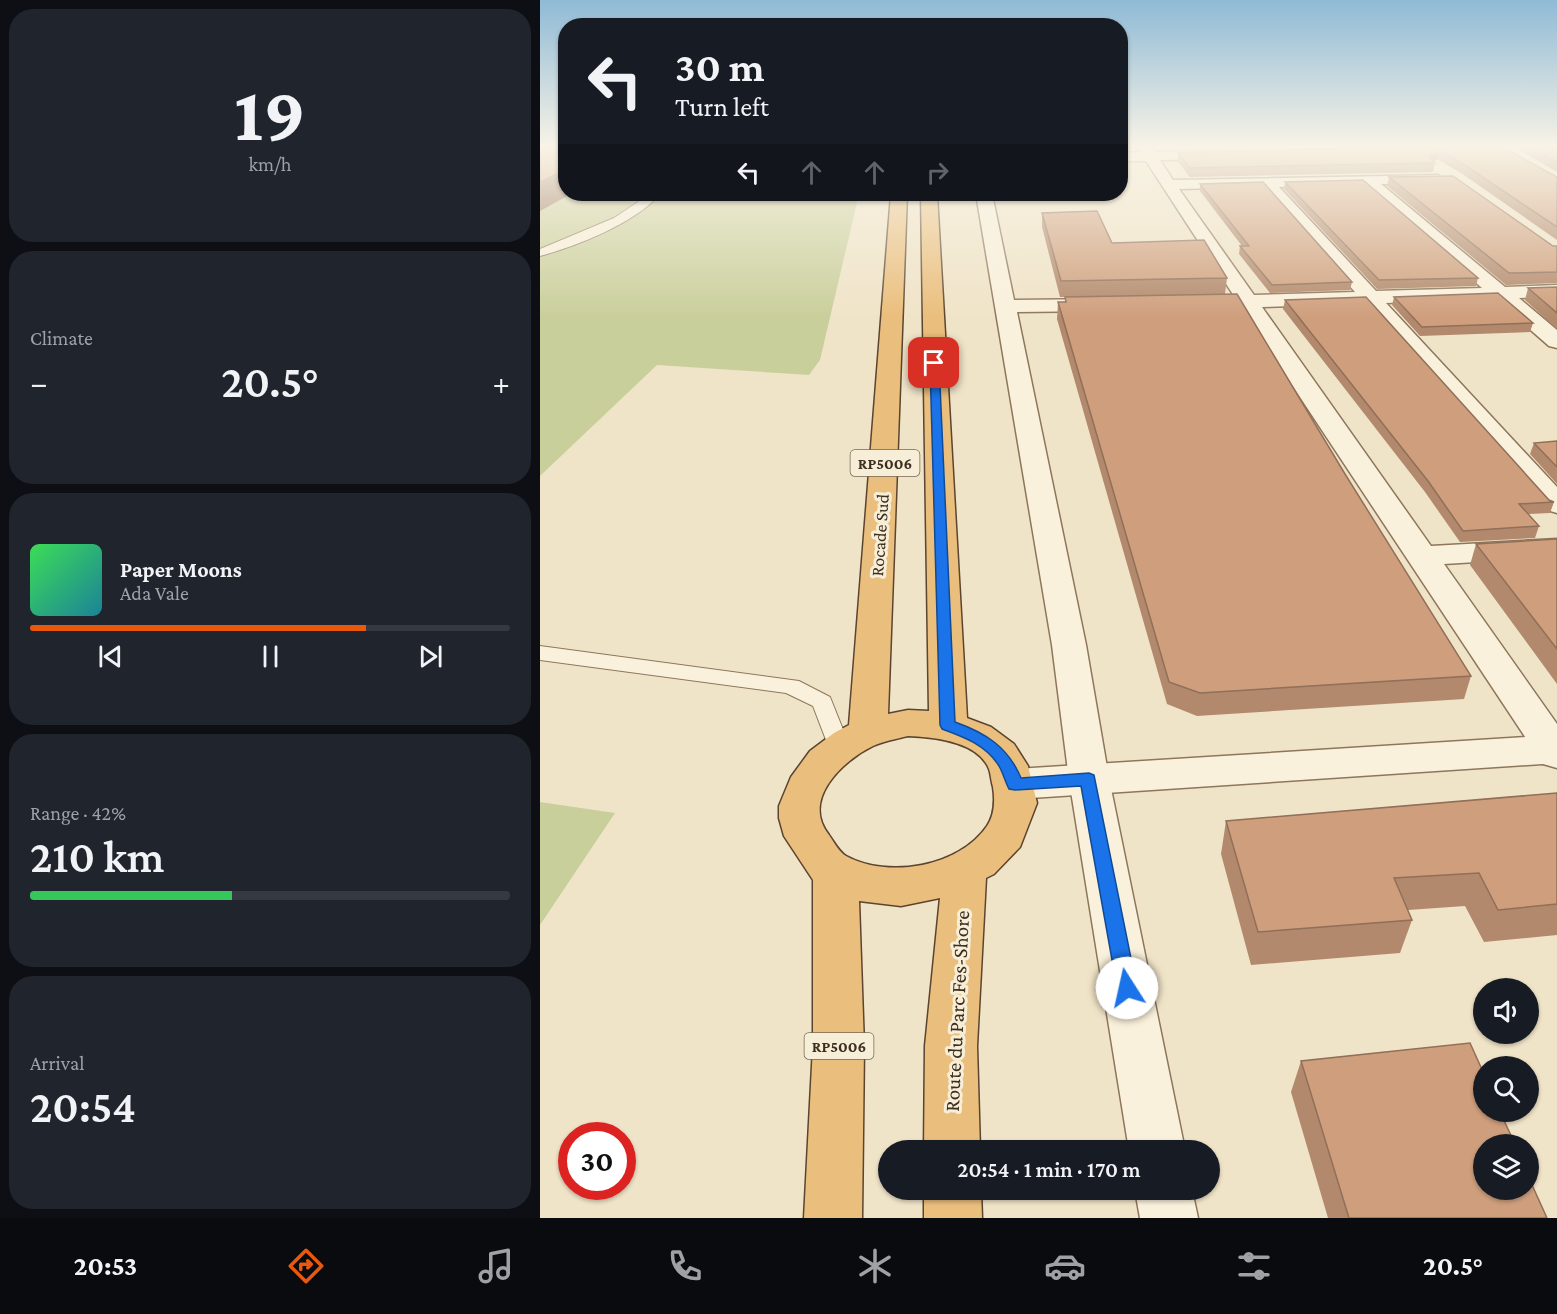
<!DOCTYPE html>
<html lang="en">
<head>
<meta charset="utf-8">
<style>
  :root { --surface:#171b24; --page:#20242c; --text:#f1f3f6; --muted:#9ea1a6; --line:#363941; --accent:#ea580c }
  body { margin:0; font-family:"Crimson Pro",serif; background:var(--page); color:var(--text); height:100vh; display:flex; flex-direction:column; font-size:22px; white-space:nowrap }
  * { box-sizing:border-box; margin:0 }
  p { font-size:20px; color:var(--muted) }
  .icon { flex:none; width:33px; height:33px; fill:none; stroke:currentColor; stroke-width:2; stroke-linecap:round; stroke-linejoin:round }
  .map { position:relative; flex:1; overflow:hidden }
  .panel { display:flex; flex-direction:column; gap:9px; padding:9px; background:#0d0f14; width:540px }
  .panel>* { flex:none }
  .banner { position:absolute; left:18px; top:18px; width:570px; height:183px; border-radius:24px; box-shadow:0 2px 4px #0004; background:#171b24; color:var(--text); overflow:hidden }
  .buttons { position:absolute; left:933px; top:978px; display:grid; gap:12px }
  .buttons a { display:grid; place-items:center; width:66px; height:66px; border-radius:50%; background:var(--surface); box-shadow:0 2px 4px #0004; font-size:30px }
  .speed { position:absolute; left:18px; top:1122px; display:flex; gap:12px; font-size:30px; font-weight:700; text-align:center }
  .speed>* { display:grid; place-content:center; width:78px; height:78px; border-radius:50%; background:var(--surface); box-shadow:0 2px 4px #0004; line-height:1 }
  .speed .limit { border:9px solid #d22; background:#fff; color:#111 }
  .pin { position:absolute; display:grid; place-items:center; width:51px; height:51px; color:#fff; margin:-26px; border-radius:12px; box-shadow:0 3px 9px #0006 }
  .me { position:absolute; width:66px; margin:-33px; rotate:350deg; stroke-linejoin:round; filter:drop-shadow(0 0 4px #0008) }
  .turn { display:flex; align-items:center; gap:21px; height:126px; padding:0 18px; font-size:27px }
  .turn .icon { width:78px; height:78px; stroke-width:2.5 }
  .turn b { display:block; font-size:42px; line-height:51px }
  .lanes { display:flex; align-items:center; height:57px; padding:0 18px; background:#0003; justify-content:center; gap:30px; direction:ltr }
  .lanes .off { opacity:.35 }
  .big { font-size:45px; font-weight:600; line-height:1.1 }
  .panel .widget { flex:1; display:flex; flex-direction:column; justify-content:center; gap:9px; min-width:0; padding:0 21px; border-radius:24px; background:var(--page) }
  .panel .dial { align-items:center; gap:0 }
  .dial b { font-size:78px; line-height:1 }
  .song { display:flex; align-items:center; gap:18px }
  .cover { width:72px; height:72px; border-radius:9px; background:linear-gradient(135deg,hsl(130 70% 55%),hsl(190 70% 35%)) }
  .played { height:6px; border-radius:3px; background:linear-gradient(90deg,var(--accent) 70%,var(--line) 70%) }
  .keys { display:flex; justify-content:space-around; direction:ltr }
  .heat { display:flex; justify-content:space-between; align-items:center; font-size:33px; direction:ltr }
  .charge { height:9px; border-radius:4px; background:linear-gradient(90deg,#34c759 42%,var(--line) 0) }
  .trip { position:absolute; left:338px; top:1140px; width:342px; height:60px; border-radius:30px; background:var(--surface); box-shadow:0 2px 4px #0004; font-weight:600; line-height:60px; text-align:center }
  .tab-bar { display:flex; height:96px; justify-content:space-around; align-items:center; background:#090b0e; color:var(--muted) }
  .tab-bar .icon { width:42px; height:42px }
  .tab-bar .selected { color:var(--accent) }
  .tab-bar b { font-size:27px; color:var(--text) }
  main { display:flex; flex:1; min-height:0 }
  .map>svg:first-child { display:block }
</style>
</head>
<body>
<main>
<section class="panel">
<div class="widget dial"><b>19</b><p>km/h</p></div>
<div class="widget"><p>Climate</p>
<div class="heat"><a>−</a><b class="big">20.5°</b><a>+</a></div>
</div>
<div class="widget">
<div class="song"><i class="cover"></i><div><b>Paper Moons</b><p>Ada Vale</p></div></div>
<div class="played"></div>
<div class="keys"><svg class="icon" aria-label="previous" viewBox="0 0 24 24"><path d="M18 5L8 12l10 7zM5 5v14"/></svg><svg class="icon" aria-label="pause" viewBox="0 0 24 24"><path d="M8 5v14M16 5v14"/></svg><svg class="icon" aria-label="next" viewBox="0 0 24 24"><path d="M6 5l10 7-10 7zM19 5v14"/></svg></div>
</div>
<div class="widget"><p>Range · 42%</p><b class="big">210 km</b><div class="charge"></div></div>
<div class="widget"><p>Arrival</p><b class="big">20:54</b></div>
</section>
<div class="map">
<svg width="1017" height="1218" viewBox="0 0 1017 1218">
  <rect width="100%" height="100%" fill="#f0e4c8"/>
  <g fill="#c9cf9b">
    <path d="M0,147L26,194H319L280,360L269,375L117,365L0,476Z"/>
    <path d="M0,802L75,813L0,925Z"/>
  </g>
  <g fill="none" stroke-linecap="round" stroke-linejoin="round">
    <defs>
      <g id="service">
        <path d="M110,194H120C95,223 37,246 0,256V249L74,218Z"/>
        <path d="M0,646L259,681L290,697L310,747L307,753L299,755L291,753L273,706L246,693L0,660Z"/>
      </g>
      <g id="minor">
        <path d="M598,147H612L615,152L684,151L691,155L684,159L620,160L633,180L898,175L901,178L898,181L893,183L841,184L965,287L1017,285V297L979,298L1017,330V348L1009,346L955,299L846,303L1017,487V513L1007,510L825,304L722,307L891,546L1017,539V557L904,564L1017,724V768L1003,764L701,308L685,306L682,302L685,298L694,296L606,161H580V153L601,152ZM823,184L942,288L836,291L739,187ZM722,187L815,292L714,295L639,189Z"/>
        <path d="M436,194H452L474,300L563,299L570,301L573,305L570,309L563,311L477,312L546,645L569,779L645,1150H589L529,779L512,645Z"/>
        <path d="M595,1190H652L658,1218H600Z"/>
      </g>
      <path id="tertiary" d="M1017,735V763L475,799L461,795L455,784L461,773L475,769Z"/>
      <g id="trunk">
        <path d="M351,194H367L348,714L368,710L389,711L381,194H397L427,718L451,727L474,744L488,766L497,803L480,847L454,874L446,878L437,1046L440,1150H384L385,1046L400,898L361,906L319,901L324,1046L322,1218H264L273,1046V880L244,836L239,818V806L251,777L270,751L294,733L309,725ZM368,736C393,737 438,741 449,769C451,774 451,781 453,787C455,800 455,814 447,826C419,867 348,879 306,856C299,852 294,842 289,835C261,800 302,761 333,746C344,741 356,739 368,736Z"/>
        <path d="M384,1190H441L442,1218H384Z"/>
      </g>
    </defs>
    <use href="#service" stroke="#8d765c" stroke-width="2"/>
    <use href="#minor" stroke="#8d765c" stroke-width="3"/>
    <use href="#tertiary" stroke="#8d765c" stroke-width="3"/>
    <use href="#trunk" stroke="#5b4430" stroke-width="3"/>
    <use href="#service" fill="#faf1dc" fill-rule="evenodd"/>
    <use href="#minor" fill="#faf1dc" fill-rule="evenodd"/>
    <use href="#tertiary" fill="#faf1dc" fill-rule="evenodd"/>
    <use href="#trunk" fill="#eabe7c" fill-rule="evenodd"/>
  </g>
  <g fill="#b2896c">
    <path d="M962,147L1017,177V240L921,173L897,159L894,161L895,163L893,172L650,177L638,162V153Z"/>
    <path d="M974,147H1017V172Z"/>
    <path d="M849,177L1013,246H1017V283L966,285L847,186Z"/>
    <path d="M745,182L938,278L936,286L837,289L744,189Z"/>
    <path d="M660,184L812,282L810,290L730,293L699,254L700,246H702L660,191Z"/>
    <path d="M502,213L572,243L687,278L685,294L805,474L931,676L924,699L657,716L627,704L517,319L518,302H525V297H520L502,227Z"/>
    <path d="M1017,287V329L985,300L988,288Z"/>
    <path d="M854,297L993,323L990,332L880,336L852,305Z"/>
    <path d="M745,300L1009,500L1014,502L1010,513L989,514L999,526L995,538L920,542L885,492L743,309Z"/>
    <path d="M1017,441V484L990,454L994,443Z"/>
    <path d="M1017,539V684L930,565L936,544Z"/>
    <path d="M1017,793V935L944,942L925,906L868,910L872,920L860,953L711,965L681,854L686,821Z"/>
    <path d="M761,1061L1007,1218H788L751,1092Z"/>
  </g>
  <g fill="#916f58">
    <path d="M899,150L897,159L891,163L889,156Z"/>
    <path d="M26,169V194H31L0,211V182Z"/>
  </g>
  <g fill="#cf9f7d" stroke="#916f58" stroke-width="1.5">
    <path d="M1,147H26V169L0,182V148Z"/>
    <path d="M841,147H962L1017,177V227L923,164L899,150L889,156L895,163L650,168L638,153Z"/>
    <path d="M992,147H1017V162Z"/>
    <path d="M913,176L1013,246H1017V272L969,273L849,177Z"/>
    <path d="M823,180L938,278L839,280L745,182Z"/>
    <path d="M723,182L812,282L732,285L700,246H709L660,184Z"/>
    <path d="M557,211L572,243L664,240L687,278L521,281L502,213Z"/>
    <path d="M1017,287V313L988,288Z"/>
    <path d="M958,293L993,323L882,327L854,297Z"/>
    <path d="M697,294L805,474L931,676L660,693L629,682L518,302H526L525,297Z"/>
    <path d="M826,297L1009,500L1014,502L979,504L999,526L923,531L888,481L745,300Z"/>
    <path d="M1017,441V467L994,443Z"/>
    <path d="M1017,539V649L936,544Z"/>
    <path d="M1017,793V904L958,910L939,873L854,878L872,920L718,932L686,821Z"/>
    <path d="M930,1043L944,1074V1112H960L975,1144H944V1190H988V1176L1007,1218H809L761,1061Z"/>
  </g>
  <linearGradient id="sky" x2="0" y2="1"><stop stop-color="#8fbad6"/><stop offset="0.46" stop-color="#f8f3e6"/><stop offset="1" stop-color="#f8f3e6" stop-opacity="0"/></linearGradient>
  <rect width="1017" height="318" fill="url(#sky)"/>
  <path fill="#1a73e8" stroke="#114b97" stroke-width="1.5" d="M394,360L399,363L415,722C446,733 468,747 481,778L549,773L554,775L597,988L594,995L587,997L580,995L577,988L541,786L475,790L469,789C465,781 463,773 459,766C446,745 424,737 402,729L400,725L390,363Z"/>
  <g text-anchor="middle" stroke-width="6" stroke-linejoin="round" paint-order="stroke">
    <g fill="#f7eed8" stroke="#756857" stroke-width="1.5">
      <rect x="310.5" y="450" width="69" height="26" rx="4.5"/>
      <rect x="264.5" y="1033" width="69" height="26" rx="4.5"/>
    </g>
    <g font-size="16" font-weight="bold" fill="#3d2e20">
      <text x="345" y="469">RP5006</text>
      <text x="299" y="1052">RP5006</text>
    </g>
    <g font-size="18" fill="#3d2e20" stroke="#f7eed8">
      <text transform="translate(340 535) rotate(-86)" y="6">Rocade Sud</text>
    </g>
    <g font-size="21" fill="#3d2e20" stroke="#f7eed8">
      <text transform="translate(417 1011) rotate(-87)" y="7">Route du Parc Fes-Shore</text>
    </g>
  </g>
</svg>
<div class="buttons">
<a><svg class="icon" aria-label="sound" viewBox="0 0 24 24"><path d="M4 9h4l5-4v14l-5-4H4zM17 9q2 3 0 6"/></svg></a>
<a><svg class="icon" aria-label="search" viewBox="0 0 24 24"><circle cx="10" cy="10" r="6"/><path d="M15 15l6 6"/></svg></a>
<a><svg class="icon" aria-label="layers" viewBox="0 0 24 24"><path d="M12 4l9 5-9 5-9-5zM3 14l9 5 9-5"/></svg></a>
</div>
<div class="speed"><div class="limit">30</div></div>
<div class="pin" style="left:394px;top:363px;background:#d93025"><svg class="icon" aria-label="arrive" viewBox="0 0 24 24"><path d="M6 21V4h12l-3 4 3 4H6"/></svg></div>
<svg class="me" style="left:587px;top:988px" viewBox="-20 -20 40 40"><circle r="19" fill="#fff"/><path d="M0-13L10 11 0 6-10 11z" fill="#1a73e8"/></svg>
<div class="trip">20:54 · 1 min · 170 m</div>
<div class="banner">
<div class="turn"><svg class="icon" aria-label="left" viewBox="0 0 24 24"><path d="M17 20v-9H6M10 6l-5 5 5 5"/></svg><div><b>30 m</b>Turn left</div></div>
<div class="lanes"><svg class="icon" aria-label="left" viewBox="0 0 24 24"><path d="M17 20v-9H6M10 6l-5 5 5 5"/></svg><svg class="icon off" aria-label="ahead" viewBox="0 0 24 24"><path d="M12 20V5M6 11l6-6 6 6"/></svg><svg class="icon off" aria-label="ahead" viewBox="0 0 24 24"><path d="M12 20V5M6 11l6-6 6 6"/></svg><svg class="icon off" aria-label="right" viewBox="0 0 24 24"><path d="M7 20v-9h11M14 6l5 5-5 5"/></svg></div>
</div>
</div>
</main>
<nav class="tab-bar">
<b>20:53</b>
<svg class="icon selected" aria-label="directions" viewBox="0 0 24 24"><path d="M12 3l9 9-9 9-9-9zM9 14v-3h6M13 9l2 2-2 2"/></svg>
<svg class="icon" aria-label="music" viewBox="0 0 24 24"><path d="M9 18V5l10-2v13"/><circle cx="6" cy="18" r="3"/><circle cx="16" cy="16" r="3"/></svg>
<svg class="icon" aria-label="phone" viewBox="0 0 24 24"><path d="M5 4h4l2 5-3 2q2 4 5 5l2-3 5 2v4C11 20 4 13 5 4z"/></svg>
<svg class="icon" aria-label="climate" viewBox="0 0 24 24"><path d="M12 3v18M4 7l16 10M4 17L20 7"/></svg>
<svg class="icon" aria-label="car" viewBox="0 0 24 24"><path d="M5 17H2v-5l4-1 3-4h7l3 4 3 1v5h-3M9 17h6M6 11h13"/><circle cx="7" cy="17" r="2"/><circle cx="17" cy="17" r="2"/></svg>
<svg class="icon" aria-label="filters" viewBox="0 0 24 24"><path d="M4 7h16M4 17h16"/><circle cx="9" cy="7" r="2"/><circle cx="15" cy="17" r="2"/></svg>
<b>20.5°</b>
</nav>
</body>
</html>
